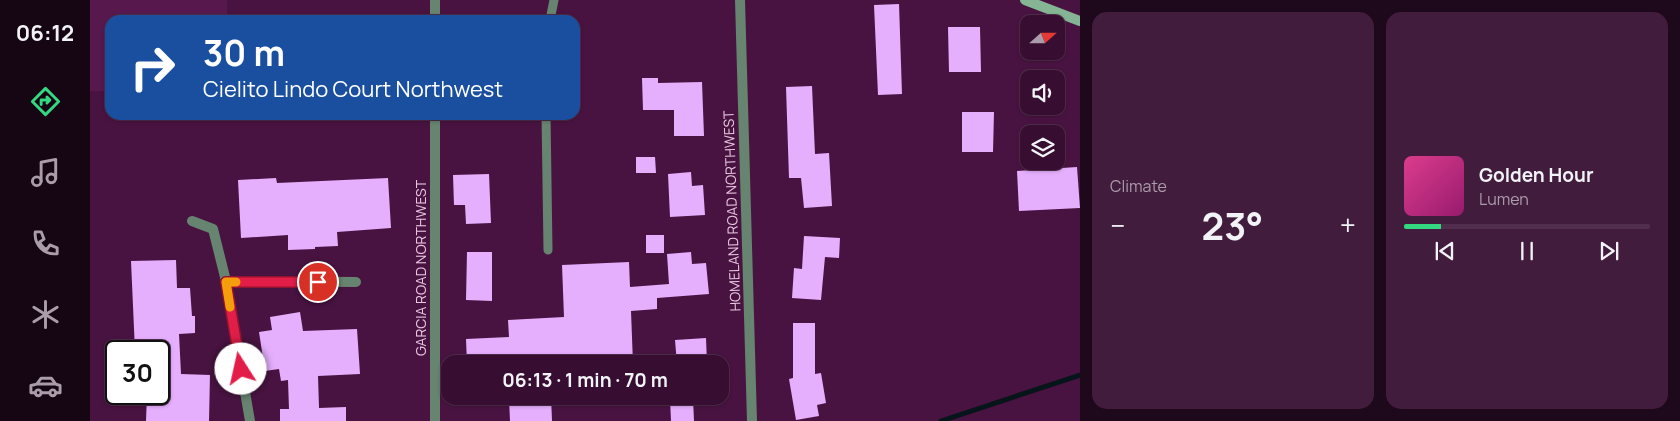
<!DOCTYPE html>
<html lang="en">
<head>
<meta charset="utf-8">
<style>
  :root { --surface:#370e31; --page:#421c3d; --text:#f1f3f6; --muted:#aa9cab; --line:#512e4d; --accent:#33d881 }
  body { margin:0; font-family:Manrope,sans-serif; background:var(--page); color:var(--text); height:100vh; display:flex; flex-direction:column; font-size:19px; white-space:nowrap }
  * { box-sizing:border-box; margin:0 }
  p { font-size:16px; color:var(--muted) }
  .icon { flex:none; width:28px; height:28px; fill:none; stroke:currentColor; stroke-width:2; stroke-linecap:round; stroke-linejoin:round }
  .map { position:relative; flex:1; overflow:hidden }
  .sheet { display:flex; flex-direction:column; gap:12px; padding:12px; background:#1e081b; width:600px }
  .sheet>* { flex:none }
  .guide { position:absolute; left:15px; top:15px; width:475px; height:105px; border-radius:15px; box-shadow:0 1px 4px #0004,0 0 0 1px var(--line); background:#1a4fa0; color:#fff; overflow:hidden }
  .needle { width:32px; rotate:69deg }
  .controls { position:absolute; left:930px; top:15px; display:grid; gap:10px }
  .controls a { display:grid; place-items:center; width:45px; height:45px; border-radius:10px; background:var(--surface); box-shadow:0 1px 4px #0004,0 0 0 1px var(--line); font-size:25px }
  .speed { position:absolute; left:15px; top:340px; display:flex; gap:10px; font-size:25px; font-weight:700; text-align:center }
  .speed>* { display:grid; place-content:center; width:65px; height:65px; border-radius:50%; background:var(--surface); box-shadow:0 1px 4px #0004,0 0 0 1px var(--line); line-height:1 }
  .speed .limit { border:2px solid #111; border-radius:8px; background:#fff; color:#111 }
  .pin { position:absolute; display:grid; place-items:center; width:42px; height:42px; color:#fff; margin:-21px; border:2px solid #fff; border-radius:50%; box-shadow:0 1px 5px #0007 }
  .me { position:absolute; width:55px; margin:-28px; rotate:350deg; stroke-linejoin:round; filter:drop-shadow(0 0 4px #0008) }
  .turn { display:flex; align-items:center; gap:18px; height:105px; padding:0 15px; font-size:22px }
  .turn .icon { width:65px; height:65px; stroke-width:2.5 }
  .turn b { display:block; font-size:35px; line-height:42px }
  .big { font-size:38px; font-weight:700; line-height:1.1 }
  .sheet .tile { flex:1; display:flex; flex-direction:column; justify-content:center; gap:8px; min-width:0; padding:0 18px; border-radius:15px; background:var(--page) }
  .song { display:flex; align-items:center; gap:15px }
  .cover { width:60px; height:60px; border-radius:8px; background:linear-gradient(135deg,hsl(330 70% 55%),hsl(320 70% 35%)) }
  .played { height:5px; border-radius:2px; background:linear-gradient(90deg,var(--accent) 15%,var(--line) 15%) }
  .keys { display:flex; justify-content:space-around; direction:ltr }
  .heat { display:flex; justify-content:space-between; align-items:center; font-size:28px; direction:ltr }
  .sheet .tiles { flex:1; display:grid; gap:12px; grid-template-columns:repeat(2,1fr) }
  .trip { position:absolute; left:351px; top:355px; width:288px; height:50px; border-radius:15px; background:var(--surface); box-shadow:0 1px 4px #0004,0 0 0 1px var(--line); font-weight:700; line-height:50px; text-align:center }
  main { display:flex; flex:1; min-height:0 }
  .dock { display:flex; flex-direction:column; width:90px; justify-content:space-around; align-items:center; background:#160614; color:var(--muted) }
  .dock .icon { width:35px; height:35px }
  .dock .current { color:var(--accent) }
  .dock b { font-size:22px; color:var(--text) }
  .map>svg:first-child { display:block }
</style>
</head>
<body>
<main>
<nav class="dock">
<b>06:12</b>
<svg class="icon current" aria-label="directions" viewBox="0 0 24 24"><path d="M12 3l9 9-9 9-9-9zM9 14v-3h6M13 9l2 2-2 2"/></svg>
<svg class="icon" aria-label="music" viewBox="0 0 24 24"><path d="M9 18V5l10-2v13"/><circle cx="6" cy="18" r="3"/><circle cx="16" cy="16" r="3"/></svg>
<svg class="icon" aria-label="phone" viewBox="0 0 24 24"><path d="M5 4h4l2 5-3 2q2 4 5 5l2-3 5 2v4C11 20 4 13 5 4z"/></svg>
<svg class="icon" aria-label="climate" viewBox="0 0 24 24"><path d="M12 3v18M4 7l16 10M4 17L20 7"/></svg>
<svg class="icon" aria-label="car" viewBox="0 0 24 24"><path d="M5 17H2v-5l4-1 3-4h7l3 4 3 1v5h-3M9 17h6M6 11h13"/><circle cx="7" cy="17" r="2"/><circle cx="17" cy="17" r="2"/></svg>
</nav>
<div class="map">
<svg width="990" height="421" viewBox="0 0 990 421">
  <rect width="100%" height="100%" fill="#491341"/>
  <path fill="#57194d" d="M0,0H137V20H20V91H0Z"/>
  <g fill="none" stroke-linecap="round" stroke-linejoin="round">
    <path stroke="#051519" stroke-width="5" d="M851,421L990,375"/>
  </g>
  <g fill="#e5affe">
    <path d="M809,4L812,94L788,95L784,5Z"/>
    <path d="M858,27H890L891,72H859Z"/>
    <path d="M552,78H568V83L612,82L614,136H584V110H553Z"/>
    <path d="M722,86L725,154L739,153L742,206L714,208L711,178H699L696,87Z"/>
    <path d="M872,112H904L903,152H872Z"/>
    <path d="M546,157H565L566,173H546Z"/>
    <path d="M987,167L990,208L929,211L927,171Z"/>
    <path d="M601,172L602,186L613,185L615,215L580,217L578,174Z"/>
    <path d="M399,174L401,223L376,224L375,205H364L363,175Z"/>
    <path d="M186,178L187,183L298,178L301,228L247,232L248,246L225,247V249L198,250V235L151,238L148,180Z"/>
    <rect x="556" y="235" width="18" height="18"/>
    <path d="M714,236L750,238L749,258L735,257L731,300L702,298L704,268L712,269Z"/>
    <path d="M377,252H402V301L376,300Z"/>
    <path d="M601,252L602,264L616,263L619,294L567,298V309L541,311L543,364H377L376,339L419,337L418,320L474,317L472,265L539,262L540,287L579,284L577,254Z"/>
    <path d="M86,260L87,288H100L102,316H105V333L89,334L91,374L120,375L119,421H56L57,394H69V351H45L41,261Z"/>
    <path d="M210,312L213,331L267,329L270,374L228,376L229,408L256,407V421H190V409H199L198,380L191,381L189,369L175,371L169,332L182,330L180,317Z"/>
    <path d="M703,323H725V374L731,373L736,403L727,405L729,416L706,420L699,379L703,378Z"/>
    <path d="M616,338L617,364H587L585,340Z"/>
    <path d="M461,396L462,421H420L419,398Z"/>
    <path d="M603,398L604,421H581L580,399Z"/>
  </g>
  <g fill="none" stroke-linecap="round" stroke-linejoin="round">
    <g stroke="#66846f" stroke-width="9">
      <path d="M460,20L464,0"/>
      <path d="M456,115L458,250"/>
    </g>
    <g stroke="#66846f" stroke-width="10">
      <path d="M345,0V20"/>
      <path d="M650,0L662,421"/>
      <path d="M345,115V421"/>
      <path d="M102,221L123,229L136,281L160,421"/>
      <path d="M136,281L266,282"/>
    </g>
    <path stroke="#85b594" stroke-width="10" d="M935,0L990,21"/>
  </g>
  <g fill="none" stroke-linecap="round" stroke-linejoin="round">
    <defs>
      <path id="route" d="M151,369L136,282H228"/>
    </defs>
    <use href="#route" stroke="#92132f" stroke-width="12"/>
    <use href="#route" stroke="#e11d48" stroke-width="9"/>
    <path stroke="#f59e0b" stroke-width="9" d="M140,307L136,282H146"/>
  </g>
  <g text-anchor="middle" stroke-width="5" stroke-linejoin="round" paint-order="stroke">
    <g font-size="14" fill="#e9c7e1" stroke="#491341">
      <text transform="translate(642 211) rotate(-92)" y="5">HOMELAND ROAD NORTHWEST</text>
      <text transform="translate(331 268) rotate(-90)" y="5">GARCIA ROAD NORTHWEST</text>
    </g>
  </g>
</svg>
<div class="controls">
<a><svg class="needle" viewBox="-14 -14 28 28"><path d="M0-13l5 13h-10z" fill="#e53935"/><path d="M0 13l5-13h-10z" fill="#aa9cab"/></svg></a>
<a><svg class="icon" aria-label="sound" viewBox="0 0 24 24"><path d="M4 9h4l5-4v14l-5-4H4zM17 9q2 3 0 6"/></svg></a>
<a><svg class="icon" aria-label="layers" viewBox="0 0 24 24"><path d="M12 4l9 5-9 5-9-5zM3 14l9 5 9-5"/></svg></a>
</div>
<div class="speed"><div class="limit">30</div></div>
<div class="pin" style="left:228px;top:282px;background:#d93025"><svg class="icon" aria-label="arrive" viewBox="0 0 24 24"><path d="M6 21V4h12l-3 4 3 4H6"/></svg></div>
<svg class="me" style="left:151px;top:369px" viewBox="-20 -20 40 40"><circle r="19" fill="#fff"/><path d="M0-13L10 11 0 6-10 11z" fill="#e11d48"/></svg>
<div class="trip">06:13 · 1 min · 70 m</div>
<div class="guide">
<div class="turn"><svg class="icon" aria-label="right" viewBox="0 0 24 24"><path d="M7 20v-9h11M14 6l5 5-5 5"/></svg><div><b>30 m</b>Cielito Lindo Court Northwest</div></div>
</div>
</div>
<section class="sheet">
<div class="tiles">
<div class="tile"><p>Climate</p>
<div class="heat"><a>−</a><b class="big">23°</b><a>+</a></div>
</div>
<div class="tile">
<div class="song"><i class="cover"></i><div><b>Golden Hour</b><p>Lumen</p></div></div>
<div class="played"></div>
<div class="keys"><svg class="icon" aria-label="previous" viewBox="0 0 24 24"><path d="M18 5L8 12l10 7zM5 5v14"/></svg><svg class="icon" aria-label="pause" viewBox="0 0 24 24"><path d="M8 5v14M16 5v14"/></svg><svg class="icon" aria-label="next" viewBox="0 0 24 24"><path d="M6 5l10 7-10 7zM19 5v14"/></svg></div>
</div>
</div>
</section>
</main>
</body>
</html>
